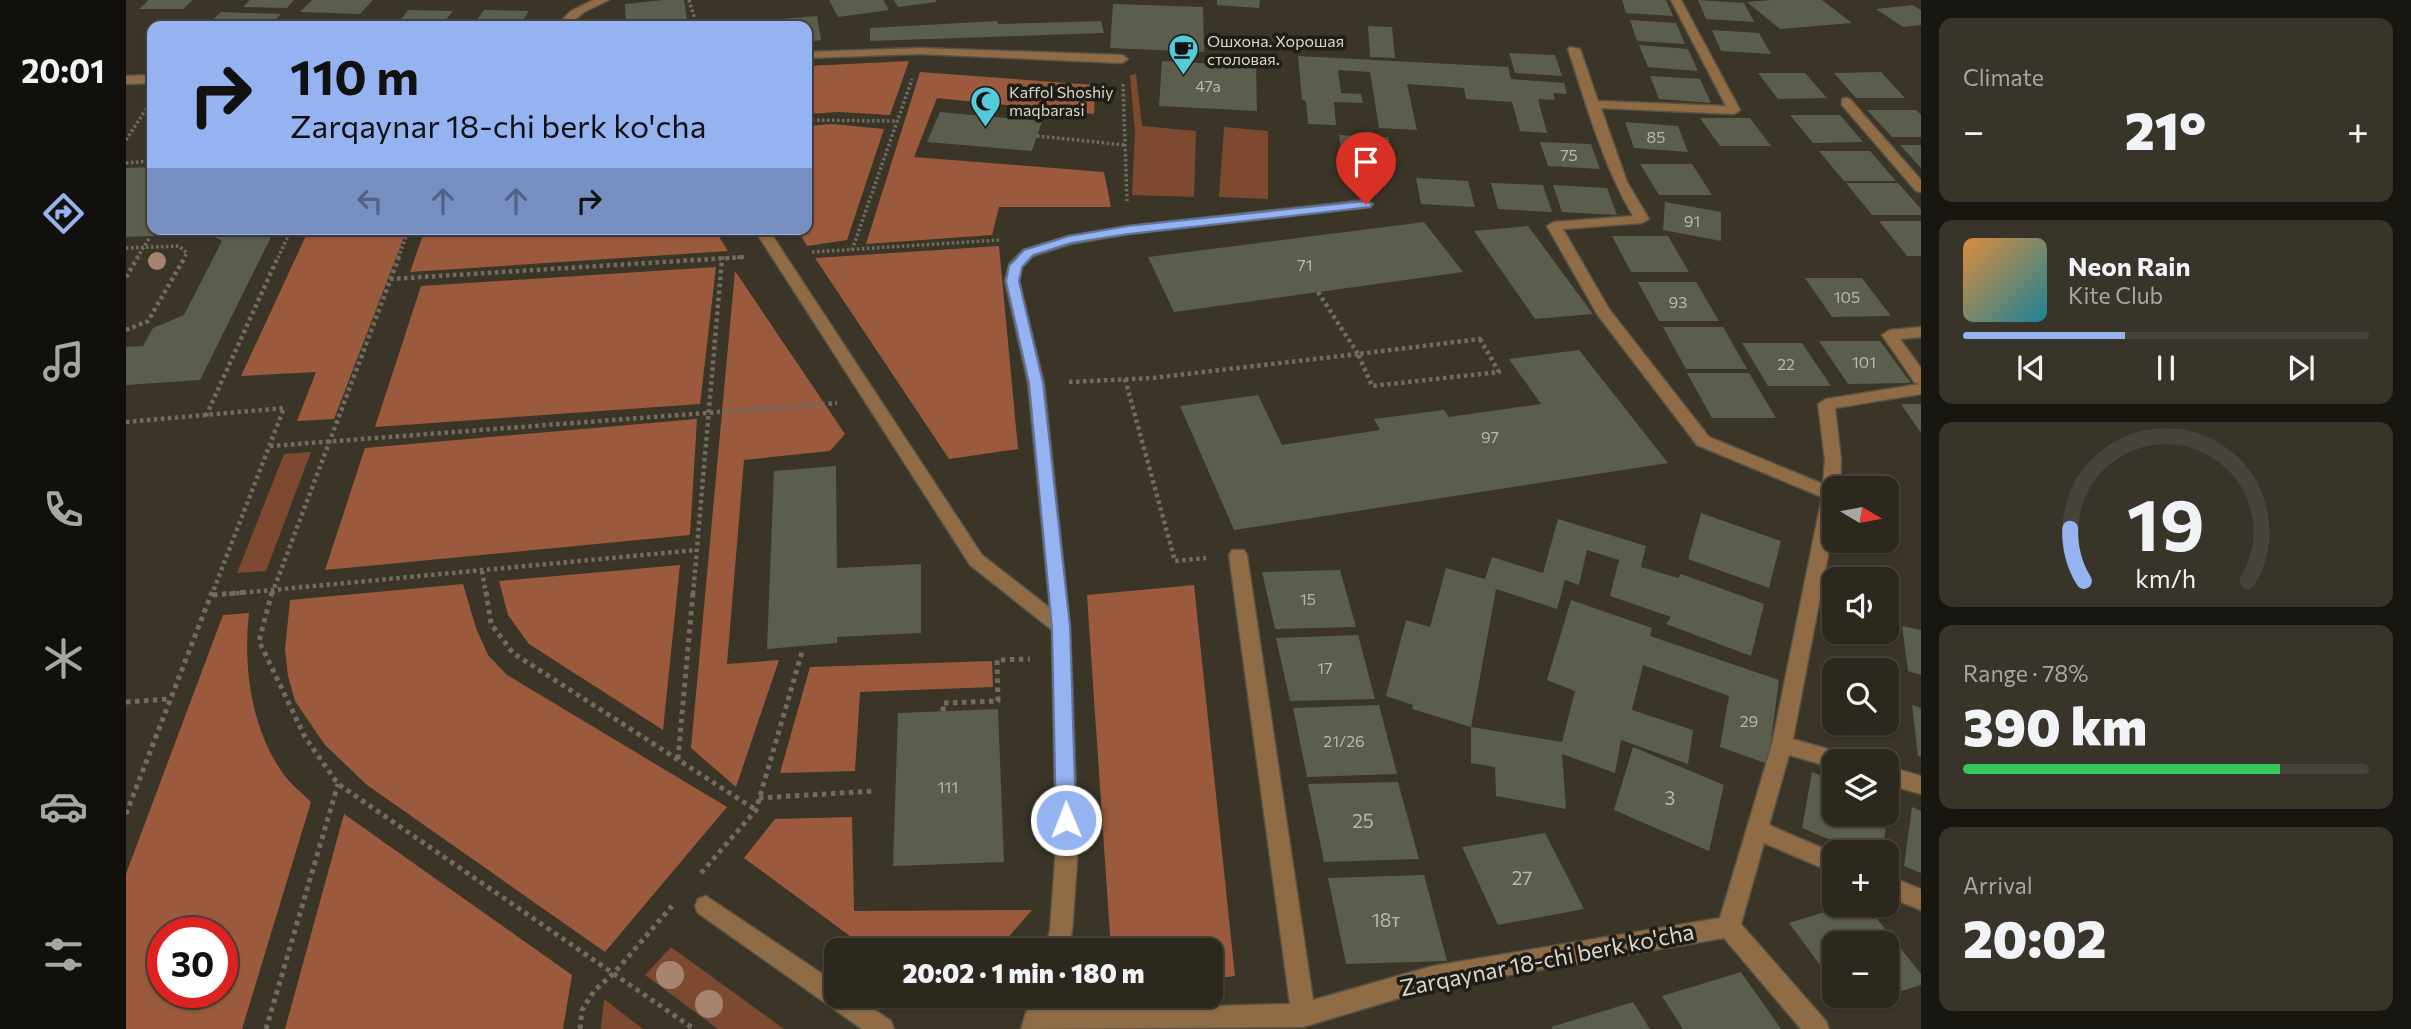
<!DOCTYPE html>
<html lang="en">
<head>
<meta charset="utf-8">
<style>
  :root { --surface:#2c281d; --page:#38342a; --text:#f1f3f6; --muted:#a6a6a4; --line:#48443b; --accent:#95b2f1 }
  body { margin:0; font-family:Commissioner,sans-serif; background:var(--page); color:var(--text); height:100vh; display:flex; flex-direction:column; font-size:26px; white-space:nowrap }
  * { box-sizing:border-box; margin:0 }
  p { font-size:23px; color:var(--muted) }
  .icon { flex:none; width:38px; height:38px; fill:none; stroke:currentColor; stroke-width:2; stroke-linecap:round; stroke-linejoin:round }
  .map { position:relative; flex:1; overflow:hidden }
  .panel { display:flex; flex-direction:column; gap:18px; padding:18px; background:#181610; width:490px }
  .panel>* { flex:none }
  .top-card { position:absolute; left:21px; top:21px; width:665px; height:214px; border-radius:14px; box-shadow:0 2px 5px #0004,0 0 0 2px var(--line); background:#95b2f1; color:#111; overflow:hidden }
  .needle { width:46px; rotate:100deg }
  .buttons { position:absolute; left:1696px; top:476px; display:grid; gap:14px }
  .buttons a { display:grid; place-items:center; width:77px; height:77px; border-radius:14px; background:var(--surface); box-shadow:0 2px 5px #0004,0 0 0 2px var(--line); font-size:35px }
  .speed { position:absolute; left:21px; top:917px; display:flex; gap:14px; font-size:35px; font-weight:700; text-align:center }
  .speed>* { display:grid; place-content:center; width:91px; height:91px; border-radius:50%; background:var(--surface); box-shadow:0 2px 5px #0004,0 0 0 2px var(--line); line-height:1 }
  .speed .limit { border:10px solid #d22; background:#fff; color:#111 }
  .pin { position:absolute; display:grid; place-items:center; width:60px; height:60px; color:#fff; margin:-72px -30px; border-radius:50% 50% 50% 0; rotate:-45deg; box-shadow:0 0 7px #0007 }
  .pin .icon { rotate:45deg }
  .me { position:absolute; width:77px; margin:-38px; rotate:359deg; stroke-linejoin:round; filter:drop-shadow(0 0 5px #0008) }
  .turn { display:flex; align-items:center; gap:24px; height:147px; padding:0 28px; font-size:32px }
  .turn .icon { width:91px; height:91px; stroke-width:2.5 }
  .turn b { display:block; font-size:49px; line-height:60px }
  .lanes { display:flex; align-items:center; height:66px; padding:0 28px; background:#0003; justify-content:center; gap:35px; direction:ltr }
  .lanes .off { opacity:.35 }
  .big { font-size:52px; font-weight:800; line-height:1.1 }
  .panel .card { flex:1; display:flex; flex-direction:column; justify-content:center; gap:10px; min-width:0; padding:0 24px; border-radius:14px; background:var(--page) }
  .panel .dial { align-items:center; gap:0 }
  .dial svg { height:182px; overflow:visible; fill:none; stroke:var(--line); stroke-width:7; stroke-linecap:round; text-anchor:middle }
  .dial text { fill:var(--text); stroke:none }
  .song { display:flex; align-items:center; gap:21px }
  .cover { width:84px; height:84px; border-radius:10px; background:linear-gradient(135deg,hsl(30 70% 55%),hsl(190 70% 35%)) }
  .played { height:7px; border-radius:4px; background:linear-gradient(90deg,var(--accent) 40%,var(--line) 40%) }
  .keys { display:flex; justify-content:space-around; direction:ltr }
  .heat { display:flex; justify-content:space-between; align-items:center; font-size:38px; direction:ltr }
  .charge { height:10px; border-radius:5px; background:linear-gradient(90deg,#34c759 78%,var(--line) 0) }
  .trip { position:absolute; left:698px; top:938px; width:399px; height:70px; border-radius:14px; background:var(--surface); box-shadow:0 2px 5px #0004,0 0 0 2px var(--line); font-weight:800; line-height:70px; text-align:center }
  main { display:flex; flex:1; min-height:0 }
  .dock { display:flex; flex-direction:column; width:126px; justify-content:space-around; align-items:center; background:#12100c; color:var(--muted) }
  .dock .icon { width:49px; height:49px }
  .dock .current { color:var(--accent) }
  .dock b { font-size:32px; color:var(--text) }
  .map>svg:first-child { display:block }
</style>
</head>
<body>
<main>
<nav class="dock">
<b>20:01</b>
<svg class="icon current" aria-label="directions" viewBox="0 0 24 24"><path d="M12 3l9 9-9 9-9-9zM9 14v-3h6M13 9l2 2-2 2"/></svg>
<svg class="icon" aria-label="music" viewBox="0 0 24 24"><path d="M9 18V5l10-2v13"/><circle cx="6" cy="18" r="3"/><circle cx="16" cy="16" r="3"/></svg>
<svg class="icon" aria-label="phone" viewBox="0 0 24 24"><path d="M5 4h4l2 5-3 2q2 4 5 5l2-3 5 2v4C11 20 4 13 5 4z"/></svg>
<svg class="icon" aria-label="climate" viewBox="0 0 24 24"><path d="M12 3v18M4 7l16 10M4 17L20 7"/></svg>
<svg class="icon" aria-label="car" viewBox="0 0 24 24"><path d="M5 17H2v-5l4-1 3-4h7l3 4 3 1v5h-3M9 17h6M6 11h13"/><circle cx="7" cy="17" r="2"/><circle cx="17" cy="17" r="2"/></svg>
<svg class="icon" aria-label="filters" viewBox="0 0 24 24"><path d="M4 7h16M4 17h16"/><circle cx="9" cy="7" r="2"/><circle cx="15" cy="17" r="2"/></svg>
</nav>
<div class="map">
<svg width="1795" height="1029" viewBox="0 0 1795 1029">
  <rect width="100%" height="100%" fill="#3a3527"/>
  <g fill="#7d4931">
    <path d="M1010,74L1016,126L1070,131L1068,197L1006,195L1009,133L1004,75Z"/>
    <path d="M1098,127L1142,131V199L1093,197Z"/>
    <path d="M185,452L140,571L111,573L158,454Z"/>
    <path d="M545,947L658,1029H592L519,975Z"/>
    <path d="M478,999L517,1029H475Z"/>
  </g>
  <g fill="#9b5a3d" fill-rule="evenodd">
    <path d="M783,61L764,115L713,112L681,114V66Z"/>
    <path d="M794,72L969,85L968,114L811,98L788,157L978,172L985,207H873L866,235L740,244Z"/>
    <path d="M706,124L758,129L721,240L681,246L671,229H681V126Z"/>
    <path d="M183,229H281L208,419L171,421L190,372L115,376Z"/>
    <path d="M299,229H588L602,251L284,272Z"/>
    <path d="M873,246L892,449L823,459L689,258Z"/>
    <path d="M590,267L574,404L249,427L295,286Z"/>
    <path d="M609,271L719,434L704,451L618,460L601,664L653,660L610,787L565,748Z"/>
    <path d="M571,419L564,535L199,570L239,448Z"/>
    <path d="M554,565L537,730L403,644L382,615L373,581Z"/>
    <path d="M337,584L350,628L362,655L381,675L601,807L479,952L241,785L199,745L169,701L162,676L159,650L164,600Z"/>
    <path d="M1068,585L1109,976L1085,979V950H985L961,595Z"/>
    <path d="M123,613C117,668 125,729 158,775C166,785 176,793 185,802L116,1029H0V874L97,615ZM37,933H96V992H37Z"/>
    <path d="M866,661L867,687L734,692L729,771L654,773L684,667Z"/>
    <path d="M218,814L446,975L437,1029H159Z"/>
    <path d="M726,817L728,911L906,910L871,950H743L618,858L649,819Z"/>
  </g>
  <g fill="#5b5d4d">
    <path d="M23,0H67L57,9H13Z"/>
    <path d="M124,0H168L161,8L117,7Z"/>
    <path d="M186,0H247L234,14L174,12Z"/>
    <path d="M538,0H558L562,26H500L499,4Z"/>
    <path d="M703,0H757L763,10L712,17Z"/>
    <path d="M768,0H810V2L772,7Z"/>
    <path d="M1091,0H1134L1133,8L1091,5Z"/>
    <path d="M1496,0H1540L1547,16L1500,13Z"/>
    <path d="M1572,0L1618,3L1628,22L1580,19Z"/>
    <path d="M1644,0H1696L1726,23L1654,29L1621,2Z"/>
    <path d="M987,4L1077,7L1078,52L984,48Z"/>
    <path d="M1787,5L1795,10V25L1777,27L1750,9Z"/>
    <path d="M282,10L327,11L315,26H270Z"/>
    <path d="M358,10L403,11L393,26H347Z"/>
    <path d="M95,12L155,14L143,26H80Z"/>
    <path d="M691,16L695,40L681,42V26H631V21Z"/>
    <path d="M1504,20L1550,23L1559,44L1511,41Z"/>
    <path d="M871,21L872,24L975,21L978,33L744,41V28Z"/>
    <path d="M1242,26L1266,27L1269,58L1244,57Z"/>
    <path d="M1586,30L1633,33L1645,54L1595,51Z"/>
    <path d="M1513,45L1562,49L1572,71L1522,67Z"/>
    <path d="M1383,53L1429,55L1436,76L1389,73Z"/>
    <path d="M1172,56L1382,67L1385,79L1438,83L1441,94L1427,93L1429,100L1412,99L1421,133L1394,131L1386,102L1340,99L1338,88L1281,84L1291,130L1253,128L1244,72L1212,70L1215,93L1235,94L1237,103L1208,102L1210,125L1182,124L1180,101L1176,100Z"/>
    <path d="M1036,61L1130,66L1131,111L1033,106Z"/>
    <path d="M1755,72L1779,98H1730L1708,73Z"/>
    <path d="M1632,73H1679L1701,98L1652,99Z"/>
    <path d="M1524,76L1574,79L1585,103L1533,99Z"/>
    <path d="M1741,110H1790L1795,115V137H1766Z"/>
    <path d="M814,112L916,121L906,151L801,142Z"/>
    <path d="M1664,115H1714L1737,142L1687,143Z"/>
    <path d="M1574,118H1624L1645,146H1594Z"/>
    <path d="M1499,122L1552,126L1562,152L1508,148Z"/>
    <path d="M1213,135L1262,137L1267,162L1216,159Z"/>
    <path d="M1414,142L1465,144L1474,169L1422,166Z"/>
    <path d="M1774,145H1795V168Z"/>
    <path d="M1693,151H1744L1770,181H1718Z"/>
    <path d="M1514,164H1566L1586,195H1533Z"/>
    <path d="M26,167V229H149L74,380L0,385V347L17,346L27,328L58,315L96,241L82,234L0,237V168Z"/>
    <path d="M1290,178L1342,181L1349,207L1295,204Z"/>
    <path d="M1365,183L1417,185L1426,212L1372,209Z"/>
    <path d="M1720,183H1772L1795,209V215H1746Z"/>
    <path d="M1427,185L1481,188L1491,215L1436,212Z"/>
    <path d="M1539,202L1595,212V241L1537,230Z"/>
    <path d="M1753,221H1795V256H1781Z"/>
    <path d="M1298,222L1337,272L1048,312L1022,257Z"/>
    <path d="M1402,226L1467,314L1409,319L1348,231Z"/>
    <path d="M1486,236H1542L1563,272H1505Z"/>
    <path d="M1679,278H1736L1765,316L1706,317Z"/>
    <path d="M1512,282H1570L1593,321H1533Z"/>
    <path d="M1537,327H1597L1621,369H1560Z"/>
    <path d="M1693,341H1754L1785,383L1722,384Z"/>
    <path d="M1616,343H1676L1705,386H1642Z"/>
    <path d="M1453,350L1542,463L1108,530L1054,406L1132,395L1156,445L1254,430L1248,419L1318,410L1323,417L1415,404L1383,359Z"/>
    <path d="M1561,373H1623L1650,418H1586Z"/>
    <path d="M1775,404H1795V433Z"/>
    <path d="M710,466L711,568L795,564V633L711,637V643L641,649L648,471Z"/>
    <path d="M1575,513L1655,541L1643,588L1562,559Z"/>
    <path d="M1432,519L1520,546L1515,567L1552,578L1555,574L1638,604L1625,656L1540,624L1545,617L1484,596L1493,560L1461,550L1453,585L1439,580L1431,609L1370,589L1345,727L1286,709L1287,705L1260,696L1280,620L1304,627L1320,568L1359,579L1366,557L1417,573Z"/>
    <path d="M1214,570L1230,627L1149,629L1136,572Z"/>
    <path d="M1445,600L1526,628L1524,636L1653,680L1642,764L1594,747L1603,696L1517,665L1506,710L1567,730L1562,764L1495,740L1489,773L1436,754L1440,809L1370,796L1369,767L1345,763V727L1436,742L1449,691L1421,680Z"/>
    <path d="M1776,626L1795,630V675L1782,671Z"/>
    <path d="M1232,635L1249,699L1164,701L1150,638Z"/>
    <path d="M1253,705L1271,774L1181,777L1167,708Z"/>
    <path d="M1786,705L1795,708V757L1792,756Z"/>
    <path d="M872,709L878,862L767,866L772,713Z"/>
    <path d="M1507,747L1598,785L1583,851L1488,810Z"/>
    <path d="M1686,772L1708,781V814H1762L1756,852H1734L1676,828Z"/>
    <path d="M1272,782L1293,859L1198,862L1182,784Z"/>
    <path d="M1786,807L1795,811V873L1778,866Z"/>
    <path d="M1419,833L1458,909L1372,925L1336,847Z"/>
    <path d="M1298,875L1321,961L1220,964L1202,878Z"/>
    <path d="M1721,905H1740L1795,974V985L1760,996V943H1708V984L1663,923Z"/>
    <path d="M1615,972L1655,1029H1557L1536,996Z"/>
    <path d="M1716,996H1760L1725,1007Z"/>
    <path d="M1507,1002L1524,1029H1427L1425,1027Z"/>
  </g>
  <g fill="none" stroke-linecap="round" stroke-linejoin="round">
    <defs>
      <g id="minor">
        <path d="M467,0H483L458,12L441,26H430L445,11Z"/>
        <path d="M1545,0H1555L1614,110L1608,114L1475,108L1501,182L1523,219L1516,223L1437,229L1483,309L1583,437L1697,484L1699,460L1692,404L1700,399L1794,384L1789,383L1756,335L1764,330L1795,327V337L1774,339L1795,368V394L1709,408L1715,460L1714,488H1708V524L1667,739L1722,755L1725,761H1708V768L1663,755L1643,825L1708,853V873L1638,843L1615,924L1700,1021L1703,1029H1675L1598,938L1307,988L1177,1027L895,1029L905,996H929L925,1010L1164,1004L1103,555L1106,550H1118L1121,555L1187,1000L1307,966L1594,918L1646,744L1696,497L1571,445L1471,314L1421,226L1428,222L1507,216C1476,163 1461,106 1442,49L1444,47L1454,49L1472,101L1600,106Z"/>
        <path d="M794,48L996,55L1002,59L996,63L794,54L681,58V52Z"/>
        <path d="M26,75V83L0,84V76Z"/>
        <path d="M1720,98L1724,99L1795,180V192L1790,191L1716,105V99Z"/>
        <path d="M1240,200L1247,204L1245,207L1002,234L945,244L907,256L896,267L893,281L918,383L944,627L952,847L946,931L941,950H918L924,931L930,847L926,630L844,565L628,229H642L856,555L924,608L902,383L879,281L884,263L897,250L943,236L1002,226Z"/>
        <path d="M1760,766L1795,776V794L1760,784Z"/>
        <path d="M1760,875L1795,889V910L1760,896Z"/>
        <path d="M580,896L710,983V996H729L765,1021L768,1029H736L572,913L569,906L572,899Z"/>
      </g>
    </defs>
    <use href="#minor" stroke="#575245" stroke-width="3"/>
    <g stroke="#706c60" stroke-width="3.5" stroke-dasharray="2.5 2.5" stroke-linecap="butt">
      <path d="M563,0L571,26"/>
      <path d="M997,84L1001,201"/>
      <path d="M681,120L772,121"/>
      <path d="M911,136L999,145"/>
      <path d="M0,140L22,106"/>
      <path d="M0,163L26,161"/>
      <path d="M0,248L53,246L61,253L58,258"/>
      <path d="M726,250L786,79"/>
      <path d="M686,252L873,240"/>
      <path d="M11,258L24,237"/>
      <path d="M152,258L165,229"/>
      <path d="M272,258L283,229"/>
      <path d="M596,258L618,257"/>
    </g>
    <g stroke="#706c60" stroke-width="4.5" stroke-dasharray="3.5 3.5" stroke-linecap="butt">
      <path d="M0,277L12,257"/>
      <path d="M264,279L618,257"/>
      <path d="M1192,292L1232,354"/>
      <path d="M0,330L22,321L59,257"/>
      <path d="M1354,339L1373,372L1246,386L1232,354Z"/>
      <path d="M999,379L1049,561L1080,558"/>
      <path d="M943,382L1026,378L1232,354"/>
      <path d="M80,416L152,257"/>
      <path d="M0,422L158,408L86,594"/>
      <path d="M144,446L711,403"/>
      <path d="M356,571L360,594"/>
      <path d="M103,594L570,550"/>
      <path d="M146,594L273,257"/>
      <path d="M567,594L596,259"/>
    </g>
    <g stroke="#706c60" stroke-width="5" stroke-dasharray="4.5 4.5" stroke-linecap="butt">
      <path d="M146,592L133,641L179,737L212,784L568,1029"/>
      <path d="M360,592L365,624L387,653L630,810"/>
      <path d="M87,595L122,592"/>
      <path d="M0,702L44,699"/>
      <path d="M817,711V703L872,701L871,660L904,659"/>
      <path d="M552,759L567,592"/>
      <path d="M633,798L748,791"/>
      <path d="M0,814L86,592"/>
      <path d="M575,873L630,810L676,652"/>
      <path d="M140,1029L212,784"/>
      <path d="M454,1029L456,1010L468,991L489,972L546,906"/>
    </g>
    <use href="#minor" fill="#8f6c46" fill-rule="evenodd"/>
  </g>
  <g fill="#a68470">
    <circle cx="31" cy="261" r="9"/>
    <circle cx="544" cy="975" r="14"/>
    <circle cx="583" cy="1004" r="14"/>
  </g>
  <path fill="#95b2f1" stroke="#61749d" stroke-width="2" d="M1240,201L1246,204L1244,207L1002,234L945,243L907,255L896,267L893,281L917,383L944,627L950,820L947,826L940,828L933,826L930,820L926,627L903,383L880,281L883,266L898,250L943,236L1002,226Z"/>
  <defs>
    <symbol id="cafe-pin" viewBox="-11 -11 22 30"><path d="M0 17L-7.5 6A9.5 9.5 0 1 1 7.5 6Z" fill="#53cbdb" stroke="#1f1d16"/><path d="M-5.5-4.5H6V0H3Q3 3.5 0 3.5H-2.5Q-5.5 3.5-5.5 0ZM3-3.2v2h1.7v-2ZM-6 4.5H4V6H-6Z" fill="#111"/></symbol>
    <symbol id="mosque-pin" viewBox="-11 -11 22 30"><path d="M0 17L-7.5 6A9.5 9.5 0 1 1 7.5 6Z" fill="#53cbdb" stroke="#1f1d16"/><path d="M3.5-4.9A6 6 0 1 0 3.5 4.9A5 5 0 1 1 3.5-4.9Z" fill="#111"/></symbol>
  </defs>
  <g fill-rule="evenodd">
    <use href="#cafe-pin" x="1040" y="32" width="35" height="47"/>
    <use href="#mosque-pin" x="842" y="84" width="35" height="47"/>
  </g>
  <g text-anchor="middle" stroke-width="7" stroke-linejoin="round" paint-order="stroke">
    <g font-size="16" fill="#dad7ce" stroke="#1f1d16" text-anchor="start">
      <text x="1081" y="47">Ошхона. Хорошая<tspan x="1081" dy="18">столовая.</tspan></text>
      <text x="883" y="98">Kaffol Shoshiy<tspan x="883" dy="18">maqbarasi</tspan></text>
    </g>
    <g font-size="16" fill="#bab8ae">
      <text x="1082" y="92">47а</text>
      <text x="1530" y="143">85</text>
      <text x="1443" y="161">75</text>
      <text x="1566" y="227">91</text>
      <text x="1179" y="271">71</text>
      <text x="1721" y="303">105</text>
      <text x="1552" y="308">93</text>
      <text x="1738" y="368">101</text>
      <text x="1660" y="370">22</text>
      <text x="1364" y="443">97</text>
      <text x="1182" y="605">15</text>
      <text x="1199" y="674">17</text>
      <text x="1623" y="727">29</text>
      <text x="1218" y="747">21/26</text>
      <text x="822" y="793">111</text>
    </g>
    <g font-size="19" fill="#bab8ae">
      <text x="1544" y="805">3</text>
      <text x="1237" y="828">25</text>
      <text x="1396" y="885">27</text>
      <text x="1260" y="927">18т</text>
    </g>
    <g font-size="23" fill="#dad7ce" stroke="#1f1d16">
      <text transform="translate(1421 960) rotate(-11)" y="8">Zarqaynar 18-chi berk ko'cha</text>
    </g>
  </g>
</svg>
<div class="buttons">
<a><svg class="needle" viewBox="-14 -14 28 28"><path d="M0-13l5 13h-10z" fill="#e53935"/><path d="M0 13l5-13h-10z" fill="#a6a6a4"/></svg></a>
<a><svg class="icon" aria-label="sound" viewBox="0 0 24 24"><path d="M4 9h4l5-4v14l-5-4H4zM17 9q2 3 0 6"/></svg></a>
<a><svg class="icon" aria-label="search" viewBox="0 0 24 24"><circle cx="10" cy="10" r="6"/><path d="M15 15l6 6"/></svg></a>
<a><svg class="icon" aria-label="layers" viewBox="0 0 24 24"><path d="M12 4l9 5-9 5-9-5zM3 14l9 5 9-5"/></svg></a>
<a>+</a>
<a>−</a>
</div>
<div class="speed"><div class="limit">30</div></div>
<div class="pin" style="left:1240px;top:204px;background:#d93025"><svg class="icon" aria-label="arrive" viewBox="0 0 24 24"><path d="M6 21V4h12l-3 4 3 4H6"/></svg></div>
<svg class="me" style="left:940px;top:820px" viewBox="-20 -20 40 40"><circle r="17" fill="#95b2f1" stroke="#fff" stroke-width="3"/><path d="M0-11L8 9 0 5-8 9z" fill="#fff"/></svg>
<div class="trip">20:02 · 1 min · 180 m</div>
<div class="top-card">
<div class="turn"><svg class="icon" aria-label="right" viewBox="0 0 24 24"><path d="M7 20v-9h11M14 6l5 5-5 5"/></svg><div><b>110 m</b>Zarqaynar 18-chi berk ko'cha</div></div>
<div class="lanes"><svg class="icon off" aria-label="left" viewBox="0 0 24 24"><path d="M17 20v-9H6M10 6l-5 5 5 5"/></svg><svg class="icon off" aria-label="ahead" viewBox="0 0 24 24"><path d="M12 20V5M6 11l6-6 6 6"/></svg><svg class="icon off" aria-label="ahead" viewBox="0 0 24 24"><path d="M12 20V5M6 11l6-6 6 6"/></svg><svg class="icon" aria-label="right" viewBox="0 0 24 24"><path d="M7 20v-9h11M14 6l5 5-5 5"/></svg></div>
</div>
</div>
<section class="panel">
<div class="card"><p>Climate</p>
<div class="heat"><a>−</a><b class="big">21°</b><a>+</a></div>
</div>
<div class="card">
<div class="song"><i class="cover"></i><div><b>Neon Rain</b><p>Kite Club</p></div></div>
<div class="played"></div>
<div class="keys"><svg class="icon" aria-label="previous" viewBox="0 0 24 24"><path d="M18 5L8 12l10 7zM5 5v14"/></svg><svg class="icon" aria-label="pause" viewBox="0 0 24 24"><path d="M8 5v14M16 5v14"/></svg><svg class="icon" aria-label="next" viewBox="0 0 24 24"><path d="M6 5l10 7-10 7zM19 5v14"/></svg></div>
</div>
<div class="card dial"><svg viewBox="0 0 100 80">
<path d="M14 69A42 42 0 1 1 86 69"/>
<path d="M14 69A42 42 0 0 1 8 46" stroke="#95b2f1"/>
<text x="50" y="56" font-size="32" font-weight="700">19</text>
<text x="50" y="72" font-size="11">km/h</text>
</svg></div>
<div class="card"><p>Range · 78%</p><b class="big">390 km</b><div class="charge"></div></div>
<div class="card"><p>Arrival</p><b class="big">20:02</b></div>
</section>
</main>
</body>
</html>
